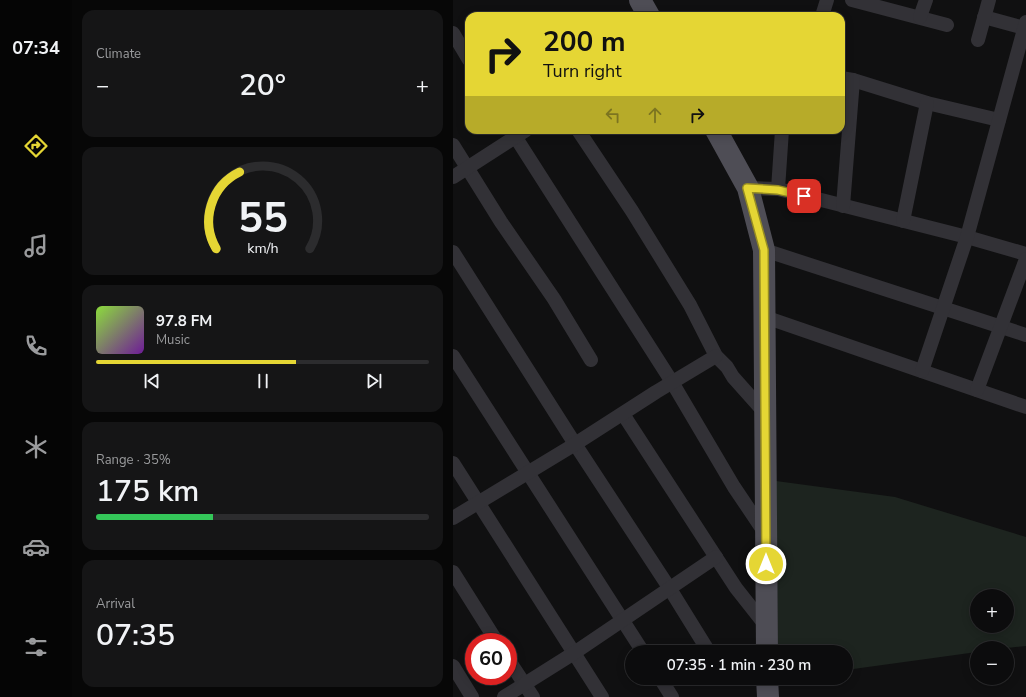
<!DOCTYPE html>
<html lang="en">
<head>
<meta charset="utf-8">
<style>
  :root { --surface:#0c0c0d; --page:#151516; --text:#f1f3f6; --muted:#9a9b9d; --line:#2c2c2e; --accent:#e5d634 }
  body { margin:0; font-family:"Nunito Sans",sans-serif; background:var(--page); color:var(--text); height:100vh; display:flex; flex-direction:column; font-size:15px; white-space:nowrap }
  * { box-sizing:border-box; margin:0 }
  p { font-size:13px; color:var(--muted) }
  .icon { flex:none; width:22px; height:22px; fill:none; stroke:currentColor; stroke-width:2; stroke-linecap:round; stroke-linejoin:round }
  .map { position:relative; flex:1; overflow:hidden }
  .details { display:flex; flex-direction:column; gap:10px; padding:10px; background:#070707; width:381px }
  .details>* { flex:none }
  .banner { position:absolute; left:12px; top:12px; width:380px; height:122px; border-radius:12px; box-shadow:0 2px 10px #0003,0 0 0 1px var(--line); background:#e5d634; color:#111; overflow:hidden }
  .tools { position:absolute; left:517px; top:589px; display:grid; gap:8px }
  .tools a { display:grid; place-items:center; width:44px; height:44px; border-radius:50%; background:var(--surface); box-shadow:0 2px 10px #0003,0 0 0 1px var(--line); font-size:20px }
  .speed { position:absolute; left:12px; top:633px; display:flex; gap:8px; font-size:20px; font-weight:700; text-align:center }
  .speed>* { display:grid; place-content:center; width:52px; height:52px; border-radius:50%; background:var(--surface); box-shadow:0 2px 10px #0003,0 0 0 1px var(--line); line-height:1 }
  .speed .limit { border:6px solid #d22; background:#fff; color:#111 }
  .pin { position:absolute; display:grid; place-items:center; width:34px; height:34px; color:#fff; margin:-17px; border-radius:8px; box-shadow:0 2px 6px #0006 }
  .me { position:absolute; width:44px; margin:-22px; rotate:0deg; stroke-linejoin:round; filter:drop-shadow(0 0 3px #0008) }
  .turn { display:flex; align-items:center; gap:14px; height:84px; padding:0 12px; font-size:18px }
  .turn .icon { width:52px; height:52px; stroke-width:2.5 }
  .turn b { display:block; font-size:28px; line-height:34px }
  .lanes { display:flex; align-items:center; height:38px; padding:0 12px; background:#0003; justify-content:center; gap:20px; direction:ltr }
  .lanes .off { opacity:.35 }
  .big { font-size:30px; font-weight:600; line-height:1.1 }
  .details .tile { flex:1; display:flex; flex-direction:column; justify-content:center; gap:6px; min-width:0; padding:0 14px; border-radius:12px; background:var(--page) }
  .details .dial { align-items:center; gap:0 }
  .dial svg { height:104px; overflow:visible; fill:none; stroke:var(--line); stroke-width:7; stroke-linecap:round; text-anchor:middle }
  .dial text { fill:var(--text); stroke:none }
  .song { display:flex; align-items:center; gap:12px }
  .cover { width:48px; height:48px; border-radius:6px; background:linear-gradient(135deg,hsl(90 70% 55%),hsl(280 70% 35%)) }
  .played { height:4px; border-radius:2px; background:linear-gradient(90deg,var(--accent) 60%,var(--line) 60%) }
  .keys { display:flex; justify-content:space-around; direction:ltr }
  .heat { display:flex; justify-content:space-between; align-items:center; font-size:22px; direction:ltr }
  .charge { height:6px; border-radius:3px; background:linear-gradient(90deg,#34c759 35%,var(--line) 0) }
  .trip { position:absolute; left:172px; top:645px; width:228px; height:40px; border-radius:20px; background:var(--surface); box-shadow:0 2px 10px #0003,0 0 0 1px var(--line); font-weight:600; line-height:40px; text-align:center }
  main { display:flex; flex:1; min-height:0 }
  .dock { display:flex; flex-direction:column; width:72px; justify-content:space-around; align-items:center; background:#050505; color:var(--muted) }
  .dock .icon { width:28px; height:28px }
  .dock .selected { color:var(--accent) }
  .dock b { font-size:18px; color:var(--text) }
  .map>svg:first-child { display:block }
</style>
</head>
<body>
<main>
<nav class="dock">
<b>07:34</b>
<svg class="icon selected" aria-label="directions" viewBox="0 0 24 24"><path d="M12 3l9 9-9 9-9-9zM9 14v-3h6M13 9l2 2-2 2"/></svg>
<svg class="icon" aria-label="music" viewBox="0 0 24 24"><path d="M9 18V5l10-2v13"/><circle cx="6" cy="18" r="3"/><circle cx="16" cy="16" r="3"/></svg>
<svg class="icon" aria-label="phone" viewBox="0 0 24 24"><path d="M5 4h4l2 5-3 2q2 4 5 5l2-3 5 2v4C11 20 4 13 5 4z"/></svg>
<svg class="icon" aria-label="climate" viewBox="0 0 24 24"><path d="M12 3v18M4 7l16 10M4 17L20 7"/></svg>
<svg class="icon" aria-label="car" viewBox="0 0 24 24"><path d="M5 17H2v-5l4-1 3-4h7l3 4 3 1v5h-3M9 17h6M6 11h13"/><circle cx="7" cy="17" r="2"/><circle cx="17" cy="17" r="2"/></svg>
<svg class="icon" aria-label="filters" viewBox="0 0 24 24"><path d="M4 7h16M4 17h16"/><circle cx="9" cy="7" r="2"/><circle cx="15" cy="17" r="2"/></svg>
</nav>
<section class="details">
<div class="tile"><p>Climate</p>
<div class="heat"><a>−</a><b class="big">20°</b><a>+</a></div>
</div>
<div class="tile dial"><svg viewBox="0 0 100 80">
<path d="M14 69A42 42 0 1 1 86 69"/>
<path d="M14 69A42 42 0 0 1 32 10" stroke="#e5d634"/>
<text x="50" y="56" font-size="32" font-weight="700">55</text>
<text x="50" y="72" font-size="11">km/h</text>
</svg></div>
<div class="tile">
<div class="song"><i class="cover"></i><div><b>97.8 FM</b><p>Music</p></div></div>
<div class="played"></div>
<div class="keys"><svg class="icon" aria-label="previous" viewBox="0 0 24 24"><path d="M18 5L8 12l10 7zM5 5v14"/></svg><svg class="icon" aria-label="pause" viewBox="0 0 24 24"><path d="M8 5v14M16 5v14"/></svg><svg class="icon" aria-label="next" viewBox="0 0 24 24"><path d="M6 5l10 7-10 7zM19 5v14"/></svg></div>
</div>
<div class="tile"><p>Range · 35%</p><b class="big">175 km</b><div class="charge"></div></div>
<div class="tile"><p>Arrival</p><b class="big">07:35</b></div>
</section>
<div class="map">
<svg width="573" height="697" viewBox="0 0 573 697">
  <rect width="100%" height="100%" fill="#101011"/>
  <path fill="#1d241f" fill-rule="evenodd" d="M323,481L442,497L573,537V646L554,648H524V652L393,670V652H325ZM524,596H554V626H524Z"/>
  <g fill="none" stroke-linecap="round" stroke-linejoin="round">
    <g stroke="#323136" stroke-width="14">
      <path d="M399,0L494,25"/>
      <path d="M369,16L374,0"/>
      <path d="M467,17L473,0"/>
      <path d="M531,17L571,28"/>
      <path d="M0,33L16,60"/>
      <path d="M525,40L536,0"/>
      <path d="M388,78L400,80L474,103L546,120"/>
      <path d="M58,130L219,382L281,487L312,533"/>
      <path d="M125,130L179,211L237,305L263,356L274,367L280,377L313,414"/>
      <path d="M0,145L48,222L101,299L138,360"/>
      <path d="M0,177L73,130"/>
      <path d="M295,188L325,189L514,237L573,254"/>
      <path d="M325,189L329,130"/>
      <path d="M390,206L400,80"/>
      <path d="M450,221L474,103"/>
      <path d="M311,250L573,335"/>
      <path d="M0,252L122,444L217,589L256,652"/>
      <path d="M312,317L573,407"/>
      <path d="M0,356L190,652"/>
      <path d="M469,371L514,237L573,22"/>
      <path d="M524,390L573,259"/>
      <path d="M170,414L283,588L313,626"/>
      <path d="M0,463L149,697"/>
      <path d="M0,518L119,446L203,392L263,356"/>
      <path d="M0,572L44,642"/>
      <path d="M55,659L80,697"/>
      <path d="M0,666L19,697"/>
      <path d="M207,678L219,697"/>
      <path d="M51,697L121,653L263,557"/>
    </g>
    <g stroke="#4e4d55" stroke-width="22">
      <path d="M187,0L196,16"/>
      <path d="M263,130L295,188L311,250L314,652"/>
      <path d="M314,678L315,697"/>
    </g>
  </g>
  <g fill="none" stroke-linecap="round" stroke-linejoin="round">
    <defs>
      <path id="route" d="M313,564L311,250L294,188L325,190L351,196"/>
    </defs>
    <use href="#route" stroke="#958b22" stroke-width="10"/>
    <use href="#route" stroke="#e5d634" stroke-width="7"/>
  </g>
</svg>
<div class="tools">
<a>+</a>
<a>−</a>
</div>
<div class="speed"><div class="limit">60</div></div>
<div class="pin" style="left:351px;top:196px;background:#d93025"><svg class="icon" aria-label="arrive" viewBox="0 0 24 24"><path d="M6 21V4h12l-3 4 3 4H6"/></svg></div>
<svg class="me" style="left:313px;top:564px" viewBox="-20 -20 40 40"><circle r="17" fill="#e5d634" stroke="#fff" stroke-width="3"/><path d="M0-11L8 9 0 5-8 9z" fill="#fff"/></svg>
<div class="trip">07:35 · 1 min · 230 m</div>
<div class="banner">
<div class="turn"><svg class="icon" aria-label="right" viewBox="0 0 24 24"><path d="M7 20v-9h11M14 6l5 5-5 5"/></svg><div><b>200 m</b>Turn right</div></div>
<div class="lanes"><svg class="icon off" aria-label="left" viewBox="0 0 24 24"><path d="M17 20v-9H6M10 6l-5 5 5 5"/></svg><svg class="icon off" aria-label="ahead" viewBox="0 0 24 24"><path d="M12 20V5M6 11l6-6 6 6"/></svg><svg class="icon" aria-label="right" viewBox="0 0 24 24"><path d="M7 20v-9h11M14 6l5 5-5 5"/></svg></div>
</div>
</div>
</main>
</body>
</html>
